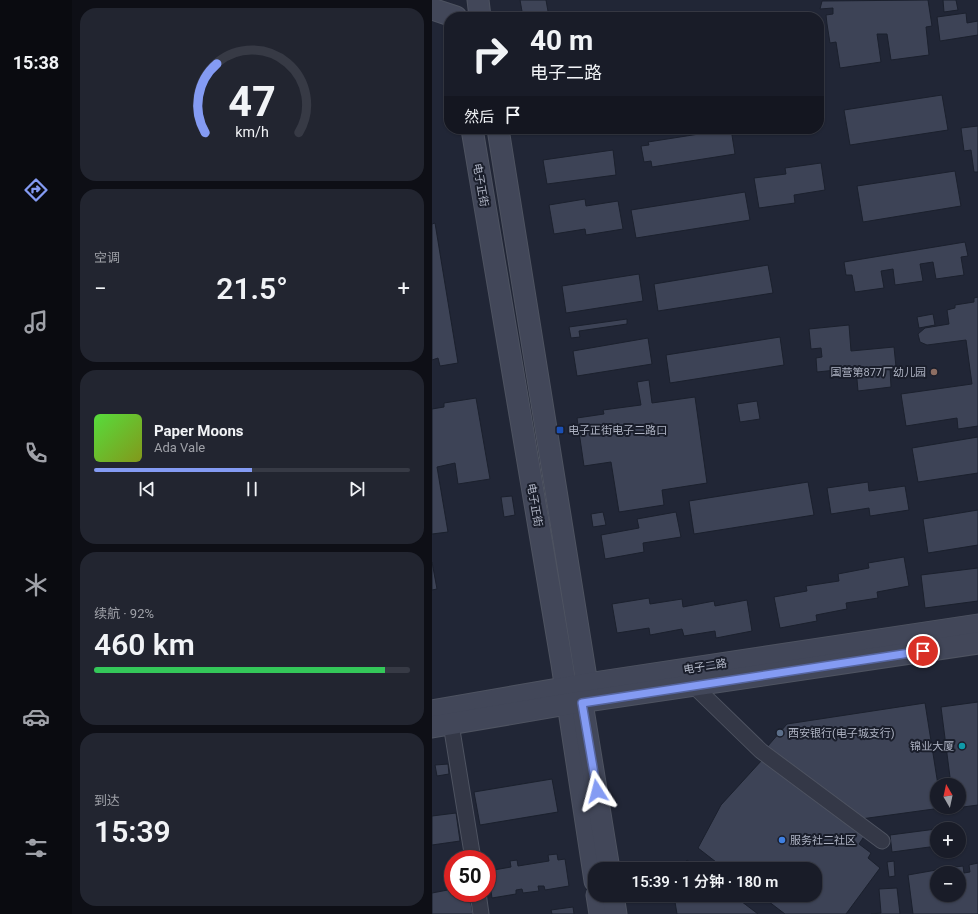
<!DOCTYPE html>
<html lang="zh">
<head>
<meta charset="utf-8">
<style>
  :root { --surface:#191c28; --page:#222530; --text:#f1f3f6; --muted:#9fa1a8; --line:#373a45; --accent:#849bf3 }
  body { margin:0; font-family:Roboto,"Noto Sans SC",sans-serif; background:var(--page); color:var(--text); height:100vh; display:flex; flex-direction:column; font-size:15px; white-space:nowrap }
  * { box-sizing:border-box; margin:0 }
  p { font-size:13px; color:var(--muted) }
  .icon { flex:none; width:22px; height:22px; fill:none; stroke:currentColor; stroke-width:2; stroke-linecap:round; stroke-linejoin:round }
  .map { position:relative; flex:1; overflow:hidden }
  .side { display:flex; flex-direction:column; gap:8px; padding:8px; background:#0e0f16; width:360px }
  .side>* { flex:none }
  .hud { position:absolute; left:12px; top:12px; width:380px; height:122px; border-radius:16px; box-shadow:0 1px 3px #0004,0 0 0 1px var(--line); background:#191c28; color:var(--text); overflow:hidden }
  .needle { width:26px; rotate:351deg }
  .tools { position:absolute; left:498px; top:778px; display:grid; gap:8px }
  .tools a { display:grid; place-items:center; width:36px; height:36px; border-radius:50%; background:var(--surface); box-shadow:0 1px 3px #0004,0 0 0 1px var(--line); font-size:20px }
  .speed { position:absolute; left:12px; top:850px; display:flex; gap:8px; font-size:20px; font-weight:700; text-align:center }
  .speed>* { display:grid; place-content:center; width:52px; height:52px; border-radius:50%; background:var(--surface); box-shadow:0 1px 3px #0004,0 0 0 1px var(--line); line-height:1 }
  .speed .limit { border:6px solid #d22; background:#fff; color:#111 }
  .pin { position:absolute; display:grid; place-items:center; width:34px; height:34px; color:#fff; margin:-17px; border:2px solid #fff; border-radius:50%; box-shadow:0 1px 4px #0007 }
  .me { position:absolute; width:44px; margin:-22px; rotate:351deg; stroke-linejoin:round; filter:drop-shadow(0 0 3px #0008) }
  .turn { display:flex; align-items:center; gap:14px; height:84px; padding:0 20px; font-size:18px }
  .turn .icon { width:52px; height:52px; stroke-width:2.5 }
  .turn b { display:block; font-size:28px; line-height:34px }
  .then { display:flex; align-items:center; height:38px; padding:0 20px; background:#0003; gap:8px; font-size:15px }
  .big { font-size:30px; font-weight:600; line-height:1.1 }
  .side .tile { flex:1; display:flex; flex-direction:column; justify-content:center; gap:6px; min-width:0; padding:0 14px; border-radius:16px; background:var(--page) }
  .side .dial { align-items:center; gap:0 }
  .dial svg { height:104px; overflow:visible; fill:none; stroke:var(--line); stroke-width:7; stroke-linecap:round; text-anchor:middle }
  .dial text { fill:var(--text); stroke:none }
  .song { display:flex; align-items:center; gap:12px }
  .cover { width:48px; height:48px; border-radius:6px; background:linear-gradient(135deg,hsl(110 70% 55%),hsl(70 70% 35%)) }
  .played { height:4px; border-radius:2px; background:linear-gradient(90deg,var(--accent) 50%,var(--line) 50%) }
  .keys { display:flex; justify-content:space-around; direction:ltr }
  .heat { display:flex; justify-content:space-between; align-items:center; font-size:22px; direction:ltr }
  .charge { height:6px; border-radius:3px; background:linear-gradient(90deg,#34c759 92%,var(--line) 0) }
  .trip { position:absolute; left:156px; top:862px; width:234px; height:40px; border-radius:16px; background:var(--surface); box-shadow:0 1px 3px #0004,0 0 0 1px var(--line); font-weight:600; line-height:40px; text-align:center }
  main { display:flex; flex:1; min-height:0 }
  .tabs { display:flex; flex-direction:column; width:72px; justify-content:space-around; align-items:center; background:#0a0b10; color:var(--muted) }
  .tabs .icon { width:28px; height:28px }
  .tabs .on { color:var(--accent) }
  .tabs b { font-size:18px; color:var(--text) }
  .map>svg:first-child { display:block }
</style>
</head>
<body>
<main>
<nav class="tabs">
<b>15:38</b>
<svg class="icon on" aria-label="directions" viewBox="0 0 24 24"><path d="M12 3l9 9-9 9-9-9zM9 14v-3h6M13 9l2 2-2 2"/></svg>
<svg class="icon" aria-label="music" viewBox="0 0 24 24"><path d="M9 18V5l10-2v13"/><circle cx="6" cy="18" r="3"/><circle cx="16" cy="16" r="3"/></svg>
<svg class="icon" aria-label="phone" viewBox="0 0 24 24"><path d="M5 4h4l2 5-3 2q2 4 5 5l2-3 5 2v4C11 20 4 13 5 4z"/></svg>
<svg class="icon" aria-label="climate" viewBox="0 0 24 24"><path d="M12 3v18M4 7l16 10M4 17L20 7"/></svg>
<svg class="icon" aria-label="car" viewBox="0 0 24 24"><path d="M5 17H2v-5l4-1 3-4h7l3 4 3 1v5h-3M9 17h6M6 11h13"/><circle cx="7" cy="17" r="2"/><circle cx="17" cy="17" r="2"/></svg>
<svg class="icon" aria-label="filters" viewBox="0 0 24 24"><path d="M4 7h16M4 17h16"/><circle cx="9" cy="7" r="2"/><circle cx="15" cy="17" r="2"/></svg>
</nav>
<section class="side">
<div class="tile dial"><svg viewBox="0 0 100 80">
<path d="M14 69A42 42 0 1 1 86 69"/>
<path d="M14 69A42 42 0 0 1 23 16" stroke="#849bf3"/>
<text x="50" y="56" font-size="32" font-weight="700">47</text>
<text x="50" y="72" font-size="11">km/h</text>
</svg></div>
<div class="tile"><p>空调</p>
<div class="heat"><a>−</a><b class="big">21.5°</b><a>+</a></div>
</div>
<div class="tile">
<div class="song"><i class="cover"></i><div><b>Paper Moons</b><p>Ada Vale</p></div></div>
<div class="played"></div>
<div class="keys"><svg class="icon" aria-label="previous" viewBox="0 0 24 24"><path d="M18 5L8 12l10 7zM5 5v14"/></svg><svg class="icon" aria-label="pause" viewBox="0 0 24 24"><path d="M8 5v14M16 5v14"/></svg><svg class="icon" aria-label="next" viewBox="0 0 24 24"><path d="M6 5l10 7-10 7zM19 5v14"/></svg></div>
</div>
<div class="tile"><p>续航 · 92%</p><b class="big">460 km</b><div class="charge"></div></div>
<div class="tile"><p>到达</p><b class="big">15:39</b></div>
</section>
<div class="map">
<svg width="546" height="914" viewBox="0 0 546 914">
  <rect width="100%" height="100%" fill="#212636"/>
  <g fill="#3d4356" stroke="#1b202d">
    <path d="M88,0H114L117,17H91Z"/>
    <path d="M496,0L500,26L494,27L497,55L459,60L455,34H445L449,62L408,68L404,42L398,43L395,24L394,15L401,14V8L388,9L390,1Z"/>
    <path d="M511,0H524L526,10L512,12Z"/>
    <path d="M534,13L535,23L546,21V35L508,41L505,17Z"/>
    <path d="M510,95L516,130L418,145L412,110Z"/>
    <path d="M546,126V172H542L539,150L532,151L529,128Z"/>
    <path d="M299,129L303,154L220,167L219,161L212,162L209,146L217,145L216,142Z"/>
    <path d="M181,150L184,175L115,184L111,160Z"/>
    <path d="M389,163L393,190L362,195L363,203L327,208L322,178L354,174L353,168Z"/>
    <path d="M523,171L529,206L431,222L425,186Z"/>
    <path d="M313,192L318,220L204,238L199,210Z"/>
    <path d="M153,199L154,206L186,201L191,229L154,235L153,229L122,234L117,205Z"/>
    <path d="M3,223L26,363L8,366L6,358L0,360V224Z"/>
    <path d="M533,242L536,256L529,257L532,275L504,279L501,262L488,264L491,281L463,285L461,269L449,271L452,288L423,292L420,275H414L412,262Z"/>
    <path d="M336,265L341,293L226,311L222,284Z"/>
    <path d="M207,274L211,301L134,313L130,286Z"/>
    <path d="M546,297V426L526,429L525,418L474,426L469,394L540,384L534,340L495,345L488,342L486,334L493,328L517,324L515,310L523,308V305L542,302V298Z"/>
    <path d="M501,314L503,325L487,328L485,317Z"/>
    <path d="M195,319V324L147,331L148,337L139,338L137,327Z"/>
    <path d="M417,325L419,351L462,347L464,367L458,368L459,387L426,391L424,368L385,372L384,358L390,357L389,348L379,349L377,329Z"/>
    <path d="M348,337L352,365L238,383L234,355Z"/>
    <path d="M216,338L220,364L145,376L141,351Z"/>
    <path d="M217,380L220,403L263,397L275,483L230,490L232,505L187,512L179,462L152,466L145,418L172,414L171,410L209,405L205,382Z"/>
    <path d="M44,398L58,479L26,484L23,463L5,467L16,532L0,534V409L12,407V403Z"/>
    <path d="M325,401L328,419L308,422L305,404Z"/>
    <path d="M546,437V473L486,482L480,448Z"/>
    <path d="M376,482L382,515L262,534L257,501Z"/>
    <path d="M436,482L437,491L473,486L477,510L438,516L437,508L399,514L395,488Z"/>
    <path d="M80,496L83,515L72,517L69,497Z"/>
    <path d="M546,510V545L496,553L491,519Z"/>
    <path d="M171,512L174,525L161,527L159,514Z"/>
    <path d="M244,512L249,537L211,543L212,552L173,559L169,535L207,528L205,519Z"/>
    <path d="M472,557L477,586L445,592L446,598L414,603L415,609L384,615L385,621L348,628L342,597L375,591L374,586L407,581L406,574L437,568L436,563Z"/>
    <path d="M0,562L5,589L0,590Z"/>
    <path d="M546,568V601L493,608L489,575Z"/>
    <path d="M217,598L218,604L250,599L251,607L282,601L283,606L315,600L320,631L284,638L283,631L252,636L250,629L218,635L217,628L185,633L180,604Z"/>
    <path d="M546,702V805L531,807V809L529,810L527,785H519L509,707Z"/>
    <path d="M493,703L506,785L505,807L509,808L429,819L335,747L355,724Z"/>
    <path d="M330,760L433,835L427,844L439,853L436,858L448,868L414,914H353L328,895H383V869H293L266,848L289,805Z"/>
    <path d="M16,764L17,774L5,776L3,765Z"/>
    <path d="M120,779L126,812L48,825L42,792Z"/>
    <path d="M24,813L28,841L0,845V816Z"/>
    <path d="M512,828V829H505V846L460,852L458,835Z"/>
    <path d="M125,854L126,860L133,859L137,886L113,890L112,886H106L107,891L91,893L90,889L84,890V894L60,898L56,871L79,867L78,861L85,860L86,866L117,861L116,855Z"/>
    <path d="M255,860L267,869H247Z"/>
    <path d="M462,861L463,876L457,877L455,862Z"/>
    <path d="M546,863V914H481L476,875L510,869V873H505V895H527V873H516L515,868L531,866L532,873L538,872L537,865Z"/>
    <path d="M465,888L468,914H439L449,913L447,889Z"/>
    <path d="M21,889V893H37L41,914H0V893Z"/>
    <path d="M240,895H301L326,914H245L243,902Z"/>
    <path d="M141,907L142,914H120L119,910Z"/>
  </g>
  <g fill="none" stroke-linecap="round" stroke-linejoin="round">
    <defs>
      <g id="minor">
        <path d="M262,686L329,751L450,841"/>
        <path d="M19,724L41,859"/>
        <path d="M46,893L49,914"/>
      </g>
      <g id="secondary">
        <path d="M46,0L48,17"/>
        <path d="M0,9L24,17"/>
        <path d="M40,129L130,664L163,881"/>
        <path d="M66,129L155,684L150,703L177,869"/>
        <path d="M0,711L155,684L546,625"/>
        <path d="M0,727L135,704L546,643"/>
        <path d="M165,895L168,914"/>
        <path d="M181,895L184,914"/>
      </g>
    </defs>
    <use href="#minor" stroke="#4e5361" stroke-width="17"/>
    <use href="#secondary" stroke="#4e5361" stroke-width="23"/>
    <use href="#minor" stroke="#343847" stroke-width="15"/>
    <use href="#secondary" stroke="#424759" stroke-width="21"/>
  </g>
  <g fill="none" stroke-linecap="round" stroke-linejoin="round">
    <defs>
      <path id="route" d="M165,791L150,703L491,651"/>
    </defs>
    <use href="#route" stroke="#56659e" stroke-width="10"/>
    <use href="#route" stroke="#849bf3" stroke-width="7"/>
  </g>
  <circle fill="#8d6e63" stroke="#1a1e2b" stroke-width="1.5" cx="502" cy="372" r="4"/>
  <rect fill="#1a4fb4" stroke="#1a1e2b" stroke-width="1.5" x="124" y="426" width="8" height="8" rx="2"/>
  <circle fill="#5c6f8a" stroke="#1a1e2b" stroke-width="1.5" cx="348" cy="733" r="4"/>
  <circle fill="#0f9aa8" stroke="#1a1e2b" stroke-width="1.5" cx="530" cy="746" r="4"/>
  <circle fill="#3f7fe0" stroke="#1a1e2b" stroke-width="1.5" cx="350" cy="840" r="4"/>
  <g text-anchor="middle" stroke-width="4" stroke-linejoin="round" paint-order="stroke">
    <g font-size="11" fill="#aeb3c3" stroke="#1a1e2b">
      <text transform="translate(49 185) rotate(80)" y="4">电子正街</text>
      <text transform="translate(103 505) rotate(80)" y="4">电子正街</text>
      <text transform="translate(273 666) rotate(-9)" y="4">电子二路</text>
    </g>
    <g font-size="11" fill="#aeb3c3" stroke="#1a1e2b" text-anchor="start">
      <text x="494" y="376" text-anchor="end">国营第877厂幼儿园</text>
      <text x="136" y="434">电子正街电子二路口</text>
      <text x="356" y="737">西安银行(电子城支行)</text>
      <text x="522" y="750" text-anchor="end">锦业大厦</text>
      <text x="358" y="844">服务社二社区</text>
    </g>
  </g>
</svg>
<div class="tools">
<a><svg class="needle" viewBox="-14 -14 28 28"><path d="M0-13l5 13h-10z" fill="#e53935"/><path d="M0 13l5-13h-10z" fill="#9fa1a8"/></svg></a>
<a>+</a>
<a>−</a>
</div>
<div class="speed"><div class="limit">50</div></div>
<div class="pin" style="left:491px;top:651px;background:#d93025"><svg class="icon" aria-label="arrive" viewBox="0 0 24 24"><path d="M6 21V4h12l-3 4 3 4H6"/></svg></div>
<svg class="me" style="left:165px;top:791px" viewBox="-20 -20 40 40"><path d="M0-17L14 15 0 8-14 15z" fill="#849bf3" stroke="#fff" stroke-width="4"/></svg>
<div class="trip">15:39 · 1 分钟 · 180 m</div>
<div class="hud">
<div class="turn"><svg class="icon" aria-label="right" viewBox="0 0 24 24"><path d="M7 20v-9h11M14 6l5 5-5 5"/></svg><div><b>40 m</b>电子二路</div></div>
<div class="then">然后<svg class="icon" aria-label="arrive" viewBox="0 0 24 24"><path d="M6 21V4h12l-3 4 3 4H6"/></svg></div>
</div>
</div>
</main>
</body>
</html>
